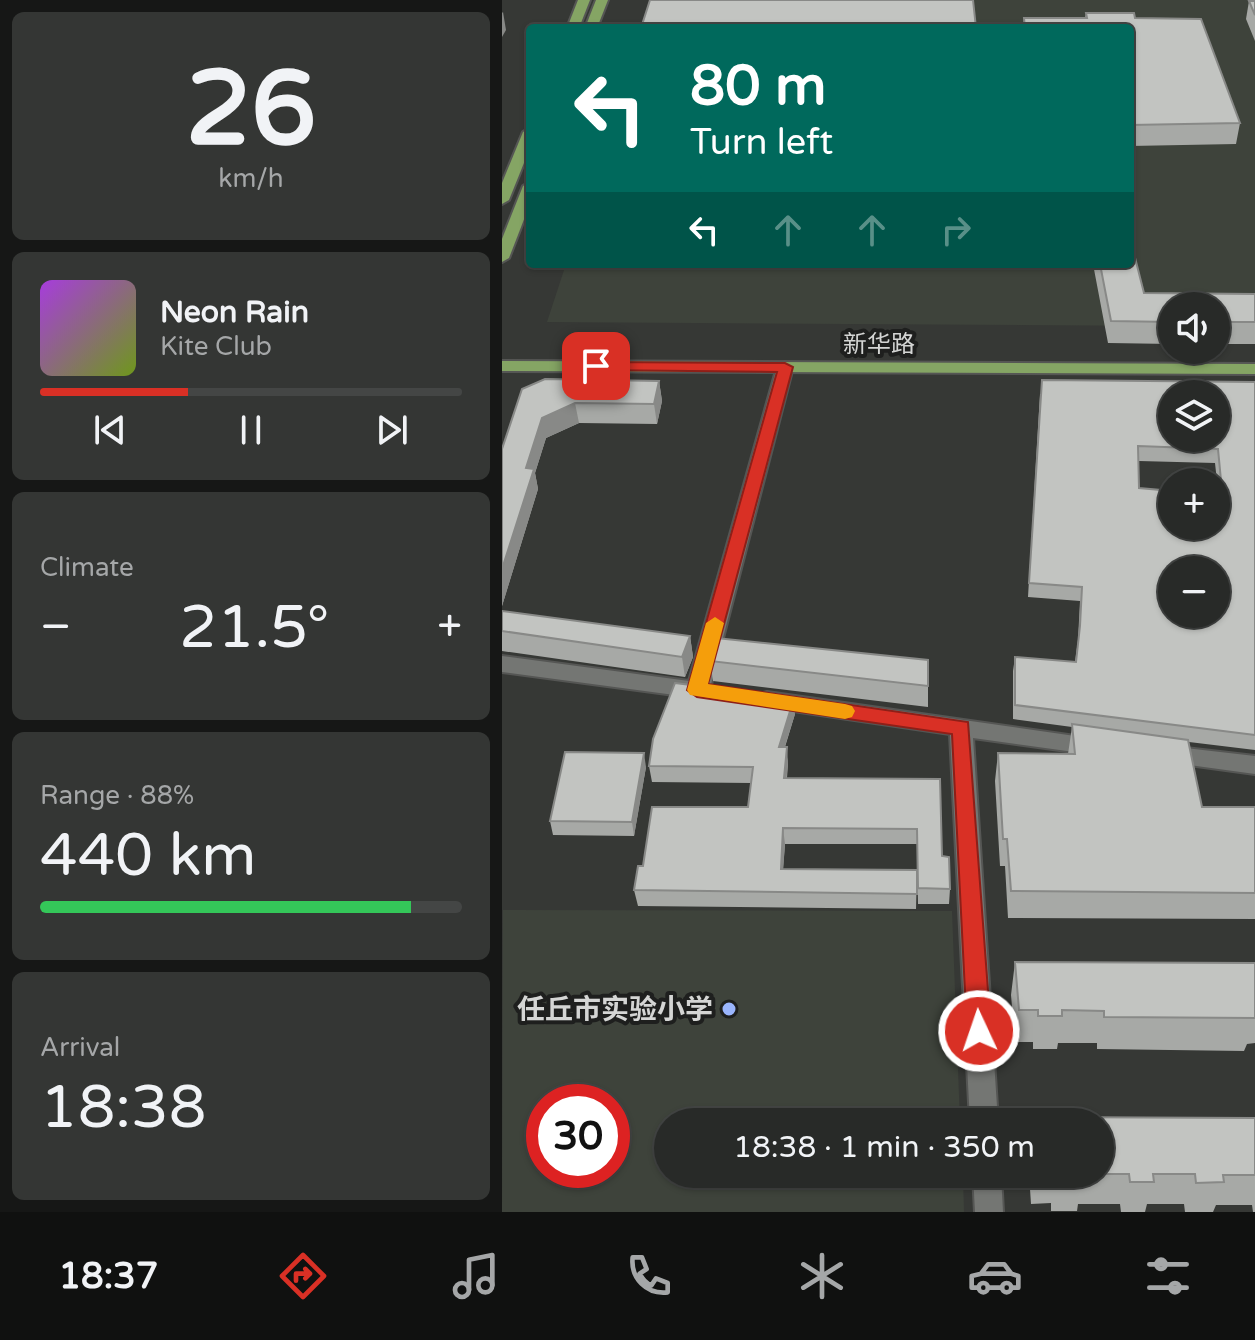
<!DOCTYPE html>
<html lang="en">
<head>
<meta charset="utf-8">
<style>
  :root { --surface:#282a28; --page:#343634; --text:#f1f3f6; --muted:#a5a7a8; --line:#444645; --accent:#d93025 }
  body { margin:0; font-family:"Varela Round","Noto Sans SC",sans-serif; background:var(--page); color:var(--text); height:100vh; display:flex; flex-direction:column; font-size:30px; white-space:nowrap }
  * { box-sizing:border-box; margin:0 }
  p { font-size:26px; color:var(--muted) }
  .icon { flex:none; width:44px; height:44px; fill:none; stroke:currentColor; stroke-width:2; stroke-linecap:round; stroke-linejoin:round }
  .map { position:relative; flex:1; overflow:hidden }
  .side { display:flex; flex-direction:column; gap:12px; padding:12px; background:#161716; width:502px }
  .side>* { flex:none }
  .hud { position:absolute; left:24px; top:24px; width:608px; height:244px; border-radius:8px; box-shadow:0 2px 6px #0004,0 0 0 2px var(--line); background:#00695c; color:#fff; overflow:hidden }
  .controls { position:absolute; left:656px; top:292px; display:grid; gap:16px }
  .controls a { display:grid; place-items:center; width:72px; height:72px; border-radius:50%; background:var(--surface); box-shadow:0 2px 6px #0004,0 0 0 2px var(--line); font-size:40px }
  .speed { position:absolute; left:24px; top:1084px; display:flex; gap:16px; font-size:40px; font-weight:700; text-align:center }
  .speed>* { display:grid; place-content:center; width:104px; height:104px; border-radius:50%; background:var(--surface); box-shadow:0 2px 6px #0004,0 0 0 2px var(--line); line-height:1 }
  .speed .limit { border:12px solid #d22; background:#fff; color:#111 }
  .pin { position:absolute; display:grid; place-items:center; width:68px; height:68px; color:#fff; margin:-34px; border-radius:16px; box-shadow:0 4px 12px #0006 }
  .me { position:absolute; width:88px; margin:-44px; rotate:357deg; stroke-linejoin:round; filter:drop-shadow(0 0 6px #0008) }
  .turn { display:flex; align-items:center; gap:28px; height:168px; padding:0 32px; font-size:36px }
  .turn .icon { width:104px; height:104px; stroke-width:2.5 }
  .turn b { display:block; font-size:56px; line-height:68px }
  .lanes { display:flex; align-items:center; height:76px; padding:0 32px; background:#0003; justify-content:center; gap:40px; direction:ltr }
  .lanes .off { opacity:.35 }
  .big { font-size:60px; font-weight:600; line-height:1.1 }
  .side .tile { flex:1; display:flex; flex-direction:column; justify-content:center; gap:12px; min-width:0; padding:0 28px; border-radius:12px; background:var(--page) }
  .side .dial { align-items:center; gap:0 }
  .dial b { font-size:104px; line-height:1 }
  .song { display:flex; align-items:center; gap:24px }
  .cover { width:96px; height:96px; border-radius:12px; background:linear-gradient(135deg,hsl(280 70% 55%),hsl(80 70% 35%)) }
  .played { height:8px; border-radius:4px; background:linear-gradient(90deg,var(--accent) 35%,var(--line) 35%) }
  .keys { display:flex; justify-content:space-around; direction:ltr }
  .heat { display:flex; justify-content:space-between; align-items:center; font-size:44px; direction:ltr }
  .charge { height:12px; border-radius:6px; background:linear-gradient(90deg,#34c759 88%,var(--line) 0) }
  .trip { position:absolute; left:152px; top:1108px; width:460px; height:80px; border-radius:40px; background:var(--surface); box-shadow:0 2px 6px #0004,0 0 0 2px var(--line); font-weight:600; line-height:80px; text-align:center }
  .tab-bar { display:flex; height:128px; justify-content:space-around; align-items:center; background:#101110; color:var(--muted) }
  .tab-bar .icon { width:56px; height:56px }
  .tab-bar .on { color:var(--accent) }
  .tab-bar b { font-size:36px; color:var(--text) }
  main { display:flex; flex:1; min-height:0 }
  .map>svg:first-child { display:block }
</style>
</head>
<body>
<main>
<section class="side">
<div class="tile dial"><b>26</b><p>km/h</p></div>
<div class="tile">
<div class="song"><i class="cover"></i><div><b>Neon Rain</b><p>Kite Club</p></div></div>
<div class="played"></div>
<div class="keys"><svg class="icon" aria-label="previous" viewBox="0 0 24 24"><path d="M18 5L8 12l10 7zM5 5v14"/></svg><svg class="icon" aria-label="pause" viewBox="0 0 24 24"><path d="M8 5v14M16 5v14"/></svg><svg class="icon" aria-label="next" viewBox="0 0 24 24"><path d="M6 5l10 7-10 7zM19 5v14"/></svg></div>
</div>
<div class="tile"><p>Climate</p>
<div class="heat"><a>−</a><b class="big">21.5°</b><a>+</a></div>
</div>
<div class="tile"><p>Range · 88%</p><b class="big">440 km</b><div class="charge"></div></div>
<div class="tile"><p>Arrival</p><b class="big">18:38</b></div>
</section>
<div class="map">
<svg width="753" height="1212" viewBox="0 0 753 1212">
  <rect width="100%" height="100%" fill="#363835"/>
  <g fill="#3e433b" fill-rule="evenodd">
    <path d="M149,0H753V326L714,306H670V326L45,322L64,264H628V28H140Z"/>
    <path d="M1,910L450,911L458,1122H166V1174H461L462,1212H0ZM42,1102H110V1170H42Z"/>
  </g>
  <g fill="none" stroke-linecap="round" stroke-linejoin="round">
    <defs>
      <g id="minor">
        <path d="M283,362L291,367L206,696L195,698L0,672V656L187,681L275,367Z"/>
        <path d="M265,692L594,739L602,741L605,747L602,753L594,755L471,738L496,1122H468L448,734L257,706L254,700L257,694Z"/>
        <path d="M666,746L753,756V774L658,761L655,755L658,749Z"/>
        <path d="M471,1174H499L501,1212H473Z"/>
      </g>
      <g id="major">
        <path d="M76,0H88L77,28H65Z"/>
        <path d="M94,0H106L95,28H83Z"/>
        <path d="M28,128V148L7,200L0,204V183L21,132Z"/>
        <path d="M28,182V204L7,258L0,262V239L21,186Z"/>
        <path d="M0,361L753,364V374L0,371Z"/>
      </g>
    </defs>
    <use href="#minor" stroke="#555654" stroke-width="4"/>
    <use href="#major" stroke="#555654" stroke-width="4"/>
    <use href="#minor" fill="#747673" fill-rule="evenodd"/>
    <use href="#major" fill="#85a564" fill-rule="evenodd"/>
  </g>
  <g fill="#a7a9a6" fill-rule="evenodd">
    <path d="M747,1H753V41L744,19Z"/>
    <path d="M584,13L633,18L738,123L734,144L628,146V28H521L522,18H583Z"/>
    <path d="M591,264H628L642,293L753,294V344H714V306H670V344L606,343Z"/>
    <path d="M43,379L157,381L160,401L155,424L77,423L44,438L33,473L36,489L0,606V449Z"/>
    <path d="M753,382V750L687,742L700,807H753V919L506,918L503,866H498L493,781L496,753L566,754L570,727L511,719V671L513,657L573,662L576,640L578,601L526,597L538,394ZM637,461L713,463L716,491L670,526L637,488Z"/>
    <path d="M0,611L188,636L191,657L183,677L0,651Z"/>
    <path d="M208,661L426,686V707L211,681Z"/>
    <path d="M293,714L283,747L286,763L285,778L438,779L440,856L448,889L447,904H416L415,844H283L281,869L415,870L414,909L136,906L132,890L141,866L246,807L249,783L150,782L147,766Z"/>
    <path d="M144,767L132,836L51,835L48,821Z"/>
    <path d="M513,962L753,963V1043L745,1044L742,1051L595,1049V1043H556L555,1049H531V1042H513L509,995Z"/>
    <path d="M530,1117L753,1118V1212H751L750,1205H714L711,1212H683L682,1204H645L643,1212H619L618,1204H576L575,1211H549V1203L529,1204L527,1174H598V1122H529Z"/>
  </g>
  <g fill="#888987">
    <path d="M1,12L4,30L0,37V13Z"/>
    <path d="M157,381L160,401L155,424L152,404Z"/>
    <path d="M73,403L77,423L44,438L33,473L36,489L0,606V569L24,468L40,418Z"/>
    <path d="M188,636L191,657L183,677L180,657Z"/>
    <path d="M292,698L293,714L278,762L277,747Z"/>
    <path d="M285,747L286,763L283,793L282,778Z"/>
    <path d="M142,753L144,767L132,836L130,822Z"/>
    <path d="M281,828L283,844L280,885L279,869Z"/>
  </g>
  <g fill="#c2c4c1" stroke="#888987" stroke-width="2" fill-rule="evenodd">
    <path d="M148,0H471L474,28H139Z"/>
    <path d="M747,1H753V15Z"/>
    <path d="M584,13H632L633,18L699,19L738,123L628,125V28H523L522,18H585Z"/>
    <path d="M628,238L642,293L753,294V322H714V306H670V322L609,321L598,264H628Z"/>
    <path d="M43,379L157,381L152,404L73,403L40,418L24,468L32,469L0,569V449L20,389Z"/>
    <path d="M540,380L753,382V735L513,705V657L574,662L578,626L580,587L527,583ZM670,394H714V438H670ZM636,446L716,449L720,491H714V526H670V491L637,488ZM670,570H714V614H670Z"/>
    <path d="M0,611L188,636L180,657L0,631Z"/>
    <path d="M214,638L426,660V686L208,661Z"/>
    <path d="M173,683L292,698L277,747H285L282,778L438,779L440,856L447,857L448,889L416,888L415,829L281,828L279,869L415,870V894L132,890L136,866H141L150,807H246L251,767L147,766L151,739Z"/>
    <path d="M570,724L686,740L700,807H753V893L509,891L505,839H501L496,753L573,754Z"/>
    <path d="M63,752L142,753L130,822L48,821Z"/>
    <path d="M513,962L753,963V1018L602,1017V1011L560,1010V1016H536V1010H517Z"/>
    <path d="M530,1117L753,1118V1175H721L722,1182L694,1183L693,1174H651L652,1182H628L627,1174H598V1122H530Z"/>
    <path d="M555,1174H581L582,1181H555Z"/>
  </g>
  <path fill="#d93025" stroke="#8d1f18" stroke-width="2" d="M94,362L283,363L291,367L206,684L466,722L489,1031L485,1039L477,1042L468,1039L465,1031L450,734L195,697L185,690L275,372L89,370L87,366Z"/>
  <path fill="#f59e0b" d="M213,617L222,623L206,684L343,704L350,706L353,711L350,717L343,719L188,695L185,690L204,623Z"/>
  <circle fill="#9ab5fd" stroke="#1e1f1e" stroke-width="3" cx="227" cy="1009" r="8"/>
  <g text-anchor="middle" stroke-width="8" stroke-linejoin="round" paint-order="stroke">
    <g font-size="24" fill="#d4d5d4" stroke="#1e1f1e">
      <text x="377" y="352">新华路</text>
    </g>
    <g font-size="28" font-weight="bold" fill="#d4d5d4" stroke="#1e1f1e" text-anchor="end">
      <text x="211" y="1019">任丘市实验小学</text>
    </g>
  </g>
</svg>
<div class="controls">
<a><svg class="icon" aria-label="sound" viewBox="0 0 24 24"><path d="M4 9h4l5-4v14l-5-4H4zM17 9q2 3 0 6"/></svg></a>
<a><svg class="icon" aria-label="layers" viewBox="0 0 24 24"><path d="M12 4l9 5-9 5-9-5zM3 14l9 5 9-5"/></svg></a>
<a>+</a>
<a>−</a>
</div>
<div class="speed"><div class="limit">30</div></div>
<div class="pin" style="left:94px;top:366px;background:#d93025"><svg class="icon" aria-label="arrive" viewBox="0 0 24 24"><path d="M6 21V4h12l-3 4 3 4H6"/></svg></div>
<svg class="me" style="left:477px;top:1031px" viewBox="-20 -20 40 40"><circle r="17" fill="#d93025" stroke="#fff" stroke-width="3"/><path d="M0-11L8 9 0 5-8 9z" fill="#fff"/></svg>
<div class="trip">18:38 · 1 min · 350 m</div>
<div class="hud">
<div class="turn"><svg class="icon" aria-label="left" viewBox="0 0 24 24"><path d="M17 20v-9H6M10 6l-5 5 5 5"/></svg><div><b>80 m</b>Turn left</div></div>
<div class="lanes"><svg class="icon" aria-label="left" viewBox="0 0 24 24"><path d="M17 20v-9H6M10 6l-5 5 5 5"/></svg><svg class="icon off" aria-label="ahead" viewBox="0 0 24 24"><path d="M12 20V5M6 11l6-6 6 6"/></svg><svg class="icon off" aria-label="ahead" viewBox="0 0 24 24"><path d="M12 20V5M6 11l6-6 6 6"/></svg><svg class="icon off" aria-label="right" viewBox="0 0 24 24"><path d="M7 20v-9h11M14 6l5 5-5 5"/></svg></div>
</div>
</div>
</main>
<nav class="tab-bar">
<b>18:37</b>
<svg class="icon on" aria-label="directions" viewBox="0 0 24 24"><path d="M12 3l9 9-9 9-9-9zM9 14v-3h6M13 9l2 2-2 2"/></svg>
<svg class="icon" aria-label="music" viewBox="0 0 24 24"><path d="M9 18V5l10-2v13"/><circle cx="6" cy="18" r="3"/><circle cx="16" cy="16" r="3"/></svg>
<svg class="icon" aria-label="phone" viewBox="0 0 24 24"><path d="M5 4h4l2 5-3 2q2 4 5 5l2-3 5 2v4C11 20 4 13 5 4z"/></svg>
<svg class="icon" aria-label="climate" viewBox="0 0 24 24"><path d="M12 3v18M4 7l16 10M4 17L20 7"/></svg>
<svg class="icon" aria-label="car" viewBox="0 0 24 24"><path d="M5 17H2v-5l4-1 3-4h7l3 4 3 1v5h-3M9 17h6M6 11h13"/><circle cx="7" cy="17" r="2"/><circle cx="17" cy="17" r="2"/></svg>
<svg class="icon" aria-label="filters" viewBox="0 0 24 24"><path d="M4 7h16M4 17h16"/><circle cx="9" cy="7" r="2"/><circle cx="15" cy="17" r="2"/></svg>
</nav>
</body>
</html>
